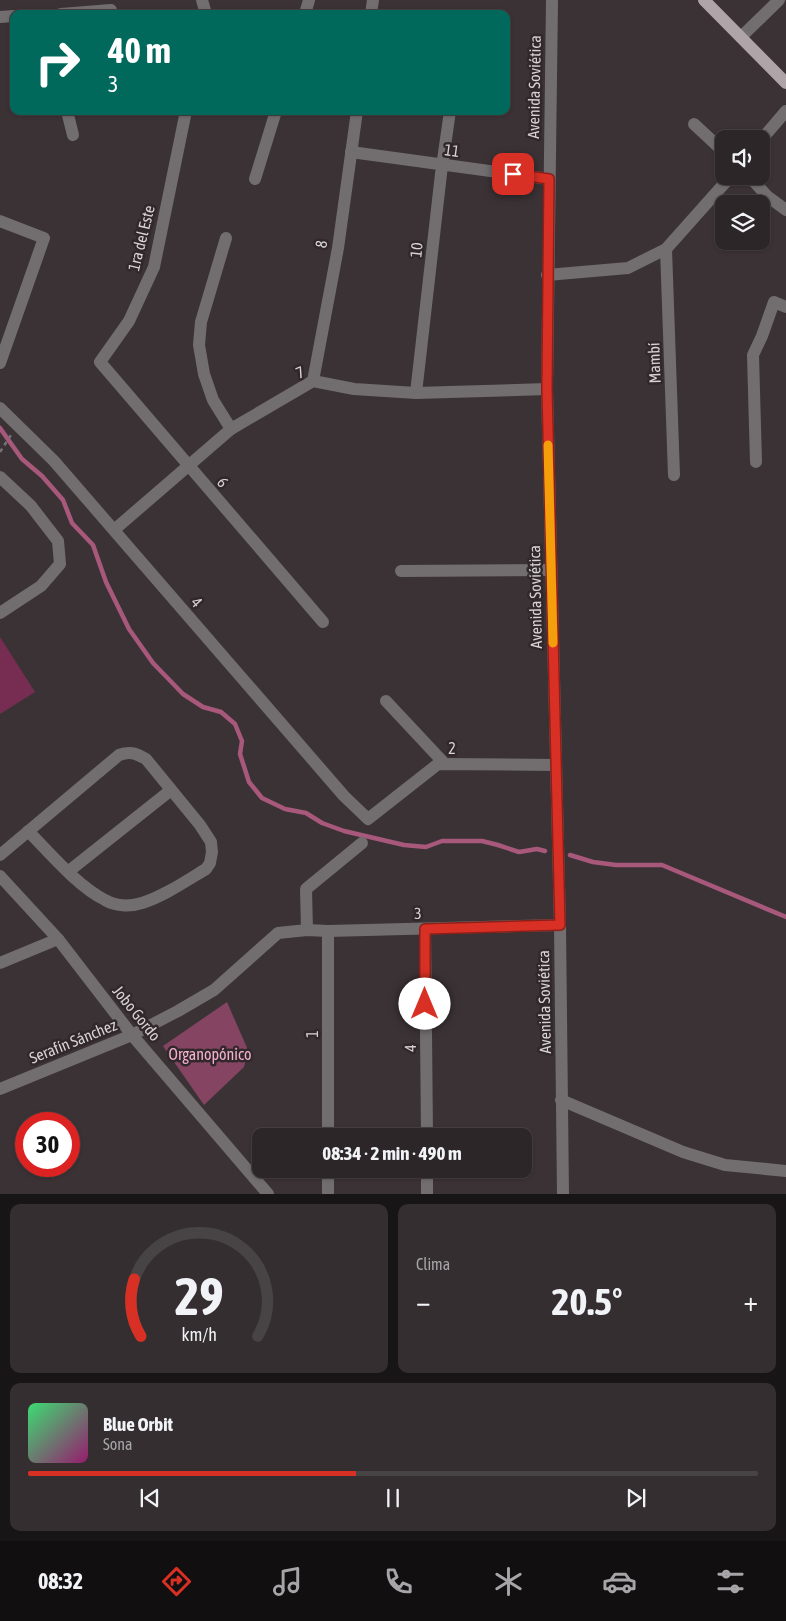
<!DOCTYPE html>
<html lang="es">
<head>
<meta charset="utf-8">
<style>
  :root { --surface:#2c2628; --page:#342e30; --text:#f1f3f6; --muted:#a6a5a8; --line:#484345; --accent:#d93025 }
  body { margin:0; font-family:"Asap Condensed",sans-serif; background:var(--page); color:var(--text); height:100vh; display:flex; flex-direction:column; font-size:19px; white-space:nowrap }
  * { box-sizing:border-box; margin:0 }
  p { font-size:16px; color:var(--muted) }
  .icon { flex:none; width:28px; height:28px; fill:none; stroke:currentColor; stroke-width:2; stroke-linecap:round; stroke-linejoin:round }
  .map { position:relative; height:1194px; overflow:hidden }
  .panel { display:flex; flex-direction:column; gap:10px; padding:10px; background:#181516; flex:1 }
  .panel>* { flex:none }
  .hud { position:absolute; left:10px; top:10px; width:500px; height:105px; border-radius:10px; box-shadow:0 1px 4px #0004,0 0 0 1px var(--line); background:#00695c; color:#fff; overflow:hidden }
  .fabs { position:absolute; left:715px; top:130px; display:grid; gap:10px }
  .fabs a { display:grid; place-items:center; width:55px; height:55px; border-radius:10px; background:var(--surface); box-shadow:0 1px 4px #0004,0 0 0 1px var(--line); font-size:25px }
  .speed { position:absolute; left:15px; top:1112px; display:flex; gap:10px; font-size:25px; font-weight:700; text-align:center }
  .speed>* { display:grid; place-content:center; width:65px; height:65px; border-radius:50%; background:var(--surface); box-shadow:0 1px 4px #0004,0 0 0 1px var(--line); line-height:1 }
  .speed .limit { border:8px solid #d22; background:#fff; color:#111 }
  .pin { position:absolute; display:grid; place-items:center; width:42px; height:42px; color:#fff; margin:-21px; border-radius:10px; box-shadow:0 2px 8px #0006 }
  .me { position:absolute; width:55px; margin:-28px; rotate:0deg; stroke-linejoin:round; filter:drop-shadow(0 0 4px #0008) }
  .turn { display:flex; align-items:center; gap:18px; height:105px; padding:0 15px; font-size:22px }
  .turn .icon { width:65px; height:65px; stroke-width:2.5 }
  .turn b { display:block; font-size:35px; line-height:42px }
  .big { font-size:38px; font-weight:700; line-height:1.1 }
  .panel .widget { flex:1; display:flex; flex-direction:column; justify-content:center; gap:8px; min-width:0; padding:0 18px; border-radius:10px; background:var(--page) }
  .panel .dial { align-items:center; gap:0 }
  .dial svg { height:130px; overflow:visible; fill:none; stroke:var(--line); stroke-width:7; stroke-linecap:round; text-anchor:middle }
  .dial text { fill:var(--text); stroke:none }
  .song { display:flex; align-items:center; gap:15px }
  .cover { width:60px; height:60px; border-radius:8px; background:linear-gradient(135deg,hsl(140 70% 55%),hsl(320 70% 35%)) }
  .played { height:5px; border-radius:2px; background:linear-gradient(90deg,var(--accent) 45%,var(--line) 45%) }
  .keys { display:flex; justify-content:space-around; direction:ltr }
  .heat { display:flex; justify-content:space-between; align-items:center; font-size:28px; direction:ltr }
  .panel .tiles { flex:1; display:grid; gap:10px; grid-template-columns:1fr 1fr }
  .widget:last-child { grid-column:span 2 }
  .trip { position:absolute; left:252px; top:1128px; width:280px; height:50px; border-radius:10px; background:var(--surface); box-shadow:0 1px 4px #0004,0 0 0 1px var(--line); font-weight:700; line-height:50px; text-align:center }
  .tabs { display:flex; height:80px; justify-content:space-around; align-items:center; background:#120f10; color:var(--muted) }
  .tabs .icon { width:35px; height:35px }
  .tabs .on { color:var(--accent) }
  .tabs b { font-size:22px; color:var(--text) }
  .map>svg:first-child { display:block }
</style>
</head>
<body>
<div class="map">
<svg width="786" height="1194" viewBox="0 0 786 1194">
  <rect width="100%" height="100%" fill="#3b3235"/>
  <path fill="#854562" d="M227,1002L248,1050L244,1067L204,1105L163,1046Z"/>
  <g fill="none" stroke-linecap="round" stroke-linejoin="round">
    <g stroke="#a7587b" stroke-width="4.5">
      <path d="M0,428L22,459L42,476L63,500L72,523L93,545L106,582L129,629L153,663L183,694L203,707L221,712L235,724L242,741L240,754L249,782L262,798L285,809L306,813L322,823L344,831L404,845L426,847L442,841H482L498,845L519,852L537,849L545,851"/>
      <path d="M570,855L593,862L616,865H662L786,917"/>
    </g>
  </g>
  <path fill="#772d51" d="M0,637L35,692L0,714Z"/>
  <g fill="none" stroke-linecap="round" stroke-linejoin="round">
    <path stroke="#7a7275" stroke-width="2.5" stroke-dasharray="4 4" stroke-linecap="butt" d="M0,452L11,435"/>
    <g stroke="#726e6f" stroke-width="12">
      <path d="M202,0L206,14"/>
      <path d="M552,0L547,389L560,925L563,1194"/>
      <path d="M61,14L111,10V14"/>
      <path d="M305,14L309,0"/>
      <path d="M371,14L373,0"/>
      <path d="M0,17L14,16"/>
      <path d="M741,37L779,0"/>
      <path d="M67,111L73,135"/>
      <path d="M186,111L154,267L129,321L100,362L323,622"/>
      <path d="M694,124L724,152"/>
      <path d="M761,140L786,111"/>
      <path d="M351,152L549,179"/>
      <path d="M749,176L767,196L786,210"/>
      <path d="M255,179L276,111"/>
      <path d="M0,221L44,238L0,363"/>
      <path d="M226,238L201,322L199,345L204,374L213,400L231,429"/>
      <path d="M666,249L674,475"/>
      <path d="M547,275L628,268L666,249L731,176"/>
      <path d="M313,381L338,248L357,111"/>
      <path d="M416,393L441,174L450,111"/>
      <path d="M0,408L54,461L344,796L368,819L438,764L555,765"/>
      <path d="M756,462L753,355L762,336L774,302L786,307"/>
      <path d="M0,477L31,506L58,541L60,564L41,586L0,613"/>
      <path d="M114,530L231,429L313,381L354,389L416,393L547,389"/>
      <path d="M401,571L551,570"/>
      <path d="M386,701L445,764"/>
      <path d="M0,855L119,755C130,751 135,753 146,759L200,825L211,842L212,852L210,863L206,869C186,881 164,896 142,903C130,907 115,906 105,900C77,886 50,853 28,831"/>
      <path d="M69,871L171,790"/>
      <path d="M0,876L58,939L132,1035L268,1194"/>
      <path d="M425,929L427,1136"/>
      <path d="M307,930L306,889L362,843"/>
      <path d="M328,931V1136"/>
      <path d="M0,963L58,939"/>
      <path d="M0,1089L132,1035L178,1011L214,990L278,933L307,930L328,931L560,925"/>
      <path d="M561,1100L683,1152L725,1165L786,1171"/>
      <path d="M328,1169V1194"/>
      <path d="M427,1169V1194"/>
    </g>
    <path stroke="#afa5a9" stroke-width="12" d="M704,0L786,83"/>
  </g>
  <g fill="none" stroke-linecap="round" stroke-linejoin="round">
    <defs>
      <path id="route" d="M425,1004V929L560,925L547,389L549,179L513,174"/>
    </defs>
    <use href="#route" stroke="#8d1f18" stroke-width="12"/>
    <use href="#route" stroke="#d93025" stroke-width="9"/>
    <path stroke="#f59e0b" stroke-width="9" d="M548,445L553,643"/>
  </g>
  <g text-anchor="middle" stroke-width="5" stroke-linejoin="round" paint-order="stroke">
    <g font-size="16" fill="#d7d2d4" stroke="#31282b">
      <text transform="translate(534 87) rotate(-89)" y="6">Avenida Soviética</text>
      <text transform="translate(452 150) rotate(8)" y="6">11</text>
      <text transform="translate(141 238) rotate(-76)" y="6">1ra del Este</text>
      <text transform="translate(321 244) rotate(-81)" y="6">8</text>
      <text transform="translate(416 250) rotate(-84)" y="6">10</text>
      <text transform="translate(654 363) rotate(-92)" y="6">Mambí</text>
      <text transform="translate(300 372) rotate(-24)" y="6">7</text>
      <text transform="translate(223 482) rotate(49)" y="6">6</text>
      <text transform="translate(535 597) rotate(-91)" y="6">Avenida Soviética</text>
      <text transform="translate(197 602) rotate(49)" y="6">4</text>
      <text x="452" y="754">2</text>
      <text transform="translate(418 913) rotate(-1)" y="6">3</text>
      <text transform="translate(544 1002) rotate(-91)" y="6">Avenida Soviética</text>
      <text transform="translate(137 1013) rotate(51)" y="6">Jobo Gordo</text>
      <text transform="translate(312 1034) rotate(-90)" y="6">1</text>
      <text transform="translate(73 1041) rotate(-22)" y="6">Serafín Sánchez</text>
      <text transform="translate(410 1048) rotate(-91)" y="6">4</text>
    </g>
    <g font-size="16" fill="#f4b1cd" stroke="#31282b">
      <text x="210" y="1060">Organopónico</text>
    </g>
  </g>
</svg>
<div class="fabs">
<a><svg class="icon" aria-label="sound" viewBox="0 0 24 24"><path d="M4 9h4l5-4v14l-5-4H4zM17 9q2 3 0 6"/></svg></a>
<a><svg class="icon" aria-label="layers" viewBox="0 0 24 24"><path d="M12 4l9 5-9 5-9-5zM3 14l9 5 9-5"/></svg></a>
</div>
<div class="speed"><div class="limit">30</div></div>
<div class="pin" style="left:513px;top:174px;background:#d93025"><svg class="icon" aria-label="arrive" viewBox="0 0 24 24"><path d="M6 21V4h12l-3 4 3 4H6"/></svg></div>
<svg class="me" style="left:425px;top:1004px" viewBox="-20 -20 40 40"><circle r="19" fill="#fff"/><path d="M0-13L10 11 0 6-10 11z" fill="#d93025"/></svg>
<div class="trip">08:34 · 2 min · 490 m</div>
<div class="hud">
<div class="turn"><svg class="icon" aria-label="right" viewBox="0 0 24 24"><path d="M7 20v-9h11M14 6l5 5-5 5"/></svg><div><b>40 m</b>3</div></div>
</div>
</div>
<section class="panel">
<div class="tiles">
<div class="widget dial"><svg viewBox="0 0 100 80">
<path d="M14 69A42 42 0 1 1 86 69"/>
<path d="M14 69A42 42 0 0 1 10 34" stroke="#d93025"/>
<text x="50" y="56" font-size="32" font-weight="700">29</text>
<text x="50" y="72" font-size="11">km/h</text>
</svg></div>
<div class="widget"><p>Clima</p>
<div class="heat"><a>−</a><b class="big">20.5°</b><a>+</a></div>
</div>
<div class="widget">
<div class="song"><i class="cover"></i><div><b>Blue Orbit</b><p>Sona</p></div></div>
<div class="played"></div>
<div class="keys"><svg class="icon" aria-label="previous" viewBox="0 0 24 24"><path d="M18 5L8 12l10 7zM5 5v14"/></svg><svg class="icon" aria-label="pause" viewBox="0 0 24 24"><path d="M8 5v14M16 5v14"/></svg><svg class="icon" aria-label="next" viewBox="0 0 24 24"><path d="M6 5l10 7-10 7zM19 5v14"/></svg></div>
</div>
</div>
</section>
<nav class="tabs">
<b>08:32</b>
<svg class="icon on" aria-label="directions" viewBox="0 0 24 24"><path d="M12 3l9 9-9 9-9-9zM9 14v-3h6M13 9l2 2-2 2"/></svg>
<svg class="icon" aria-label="music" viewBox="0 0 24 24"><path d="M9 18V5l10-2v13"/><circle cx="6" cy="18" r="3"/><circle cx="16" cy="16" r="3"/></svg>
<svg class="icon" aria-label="phone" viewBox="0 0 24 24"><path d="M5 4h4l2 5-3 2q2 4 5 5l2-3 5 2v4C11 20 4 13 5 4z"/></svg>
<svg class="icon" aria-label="climate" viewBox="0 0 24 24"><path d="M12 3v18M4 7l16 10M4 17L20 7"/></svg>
<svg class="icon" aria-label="car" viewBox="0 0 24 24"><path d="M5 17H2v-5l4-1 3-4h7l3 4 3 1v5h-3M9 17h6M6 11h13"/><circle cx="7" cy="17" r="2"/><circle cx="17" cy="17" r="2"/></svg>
<svg class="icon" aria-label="filters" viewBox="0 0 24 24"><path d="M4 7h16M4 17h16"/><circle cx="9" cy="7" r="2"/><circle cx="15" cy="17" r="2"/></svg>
</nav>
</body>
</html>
